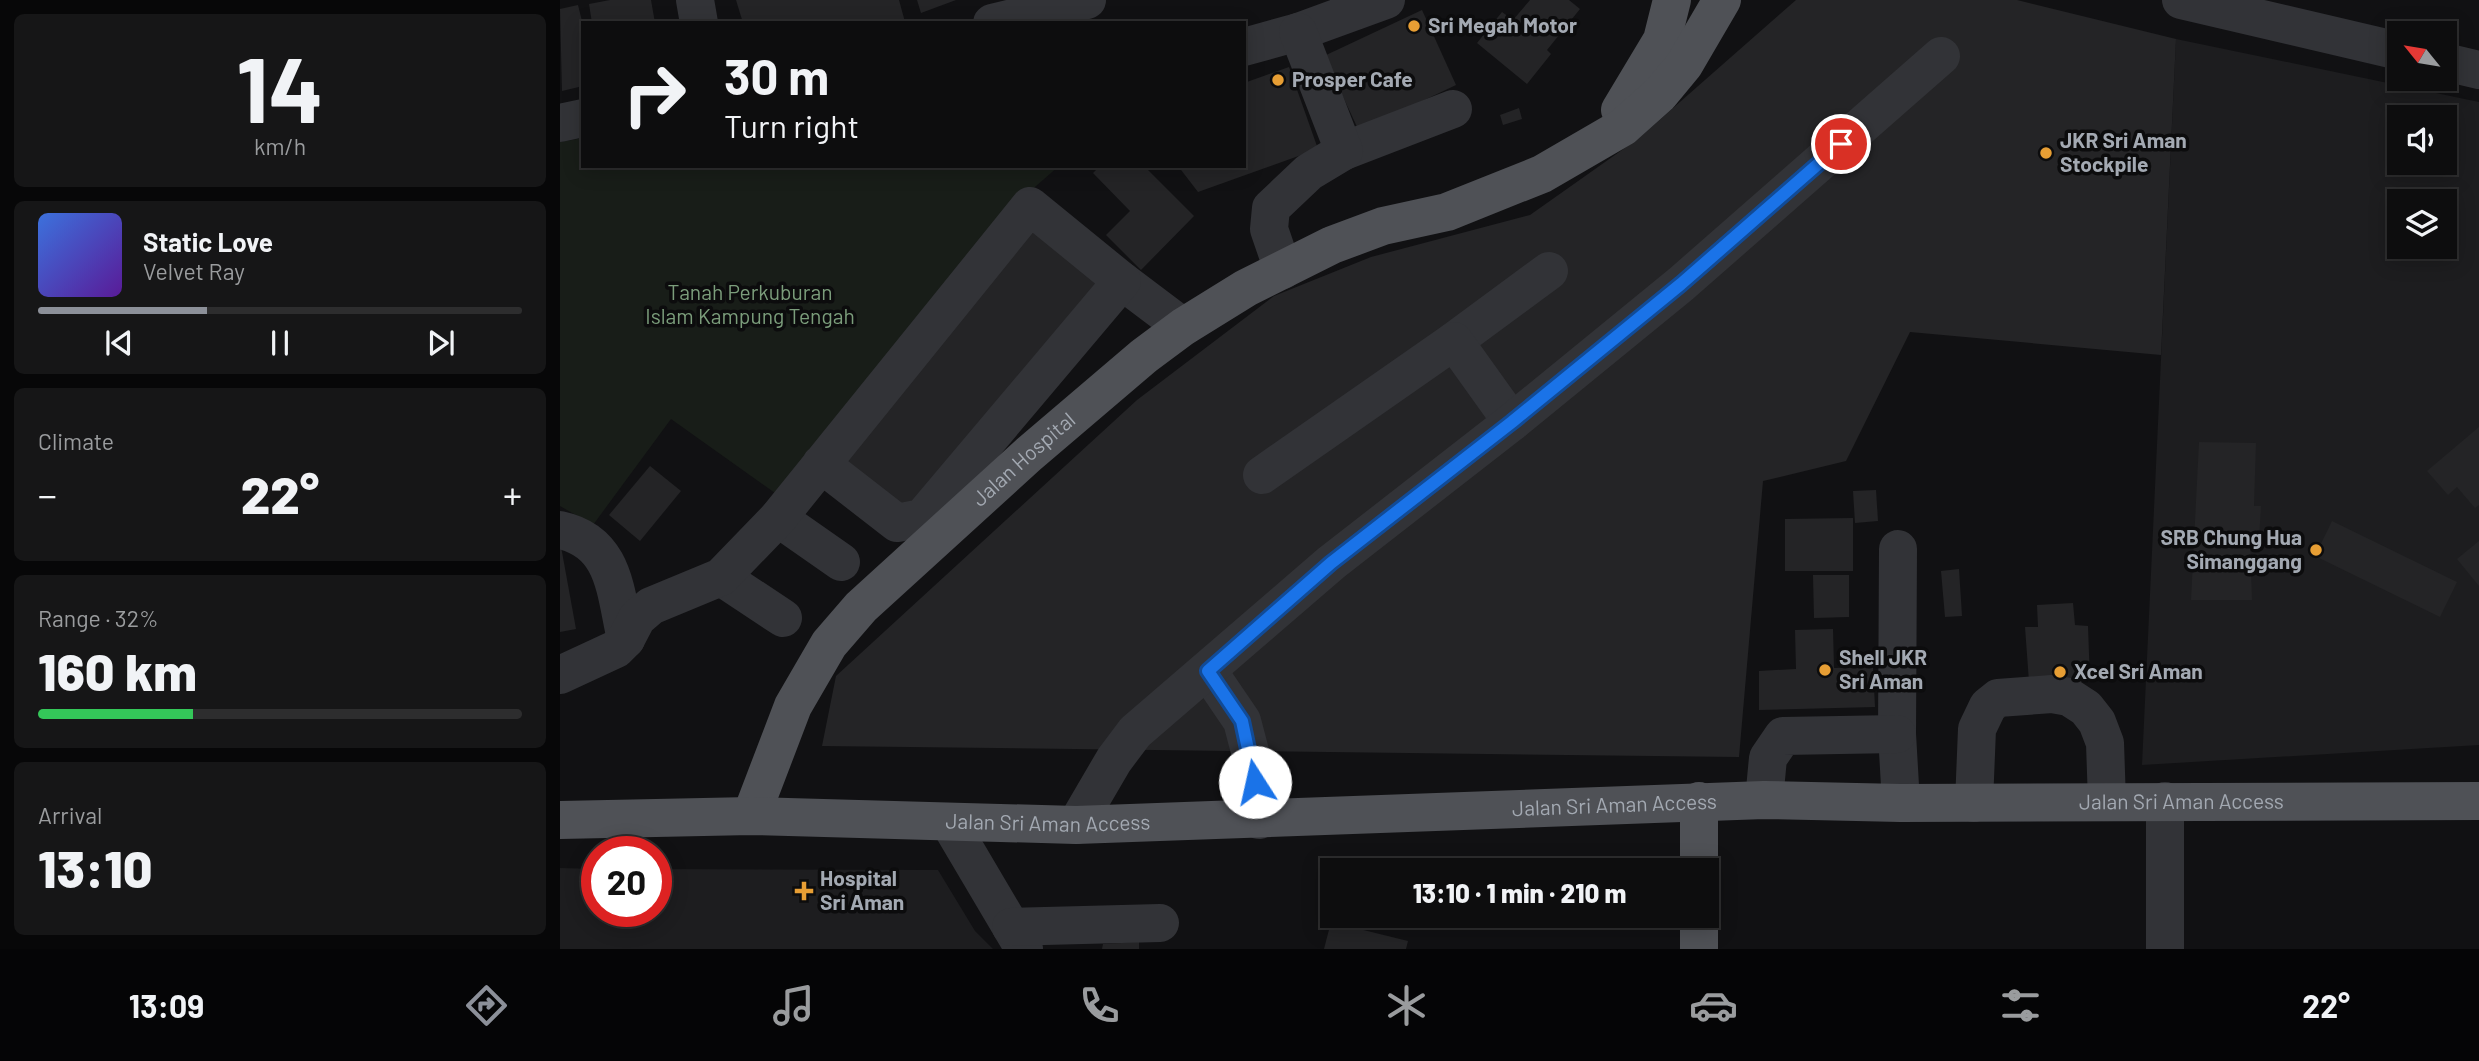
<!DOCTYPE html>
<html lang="en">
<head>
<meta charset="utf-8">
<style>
  :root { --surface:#0d0d0e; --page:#161617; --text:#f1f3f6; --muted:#9a9c9e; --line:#2d2d2e; --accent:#8c9099 }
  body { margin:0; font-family:Barlow,sans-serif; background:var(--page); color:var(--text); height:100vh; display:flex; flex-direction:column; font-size:26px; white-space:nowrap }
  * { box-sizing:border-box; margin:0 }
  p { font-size:23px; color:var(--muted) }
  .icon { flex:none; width:38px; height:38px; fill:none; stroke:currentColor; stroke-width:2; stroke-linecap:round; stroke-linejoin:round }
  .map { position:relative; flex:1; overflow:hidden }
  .side { display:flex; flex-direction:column; gap:14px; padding:14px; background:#070708; width:560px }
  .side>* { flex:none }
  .hud { position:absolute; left:21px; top:21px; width:665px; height:147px; border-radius:0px; box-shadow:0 4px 18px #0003,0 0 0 2px var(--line); background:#0d0d0e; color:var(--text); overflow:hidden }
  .needle { width:46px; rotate:300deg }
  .fabs { position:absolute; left:1827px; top:21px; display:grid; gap:14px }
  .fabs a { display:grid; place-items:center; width:70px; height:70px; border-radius:0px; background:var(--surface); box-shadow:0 4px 18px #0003,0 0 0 2px var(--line); font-size:35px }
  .speed { position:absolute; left:21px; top:836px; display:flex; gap:14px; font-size:35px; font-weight:700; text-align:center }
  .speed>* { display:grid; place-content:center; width:91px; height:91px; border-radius:50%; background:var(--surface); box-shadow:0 4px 18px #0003,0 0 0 2px var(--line); line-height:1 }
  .speed .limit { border:10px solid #d22; background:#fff; color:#111 }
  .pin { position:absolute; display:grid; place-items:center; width:60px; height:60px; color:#fff; margin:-30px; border:4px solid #fff; border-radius:50%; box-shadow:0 2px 7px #0007 }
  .me { position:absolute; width:77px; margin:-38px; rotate:350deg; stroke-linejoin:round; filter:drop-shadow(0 0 5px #0008) }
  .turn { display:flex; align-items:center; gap:24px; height:147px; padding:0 28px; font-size:32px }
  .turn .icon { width:91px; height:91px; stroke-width:2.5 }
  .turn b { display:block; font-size:49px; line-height:60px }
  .big { font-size:52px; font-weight:800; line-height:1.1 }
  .side .tile { flex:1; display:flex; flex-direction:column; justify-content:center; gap:10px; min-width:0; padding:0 24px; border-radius:10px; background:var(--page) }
  .side .dial { align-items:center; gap:0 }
  .dial b { font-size:91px; line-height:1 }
  .song { display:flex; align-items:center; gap:21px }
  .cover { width:84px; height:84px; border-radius:10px; background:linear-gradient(135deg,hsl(220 70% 55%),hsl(270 70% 35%)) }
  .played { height:7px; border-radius:4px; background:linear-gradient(90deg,var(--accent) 35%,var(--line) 35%) }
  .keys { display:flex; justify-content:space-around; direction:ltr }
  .heat { display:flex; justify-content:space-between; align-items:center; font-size:38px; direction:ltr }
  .charge { height:10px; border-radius:5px; background:linear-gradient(90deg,#34c759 32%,var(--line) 0) }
  .trip { position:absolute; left:760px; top:858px; width:399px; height:70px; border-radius:0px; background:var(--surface); box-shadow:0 4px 18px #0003,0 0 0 2px var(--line); font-weight:800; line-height:70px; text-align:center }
  .dock { display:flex; height:112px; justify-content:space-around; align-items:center; background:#050506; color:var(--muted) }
  .dock .icon { width:49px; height:49px }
  .dock .active { color:var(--accent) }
  .dock b { font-size:32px; color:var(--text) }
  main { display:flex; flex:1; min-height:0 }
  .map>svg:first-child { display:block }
</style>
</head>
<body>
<main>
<section class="side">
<div class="tile dial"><b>14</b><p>km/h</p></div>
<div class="tile">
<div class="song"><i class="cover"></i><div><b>Static Love</b><p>Velvet Ray</p></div></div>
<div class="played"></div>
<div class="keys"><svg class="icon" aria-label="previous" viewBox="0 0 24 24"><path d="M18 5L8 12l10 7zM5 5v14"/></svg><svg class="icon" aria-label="pause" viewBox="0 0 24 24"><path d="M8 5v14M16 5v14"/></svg><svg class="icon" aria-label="next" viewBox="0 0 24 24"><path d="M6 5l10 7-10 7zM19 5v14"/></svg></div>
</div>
<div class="tile"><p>Climate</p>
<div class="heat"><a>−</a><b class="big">22°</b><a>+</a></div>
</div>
<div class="tile"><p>Range · 32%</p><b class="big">160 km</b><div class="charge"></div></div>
<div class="tile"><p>Arrival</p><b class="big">13:10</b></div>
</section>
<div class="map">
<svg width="1919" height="949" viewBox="0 0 1919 949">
  <rect width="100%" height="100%" fill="#111113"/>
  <g fill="#1d1d1f" fill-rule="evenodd">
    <path d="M1616,39L1919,102V745L1582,765ZM1839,117H1885V163H1839ZM1839,201H1885V247H1839Z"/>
    <path d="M0,868L37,869V912H96V869L378,870L415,931L433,949H0Z"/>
  </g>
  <path fill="#181d18" d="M23,138V166H499L453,206L215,493L111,419L33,525L0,506V142Z"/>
  <g fill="#242426">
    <path d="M50,0H91L95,23H32L29,4Z"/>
    <path d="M176,0H339L345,22L183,23Z"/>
    <path d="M357,0H396L361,13Z"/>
    <path d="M970,0H1009L1020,9L987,50L991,54L967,84L917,43L942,12L953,20Z"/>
    <path d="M1236,0H1457L1616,39L1601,355L1350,332L1286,461L1203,481L1179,757L262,746L276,676L577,400L714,296L811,257L970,215L1079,138Z"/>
    <path d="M18,5L23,25V86L2,91L0,9Z"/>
    <path d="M862,10L896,85L799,131L764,56Z"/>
    <path d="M729,67L758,149L638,192L618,166H684V83Z"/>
    <path d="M959,108L962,119L943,125L940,115Z"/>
    <path d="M540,166H584L634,216L581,270L546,235L570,211L533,173Z"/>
    <path d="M471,224L543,285L369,496L337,508L277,458Z"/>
    <path d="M1919,427V505L1915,508L1897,487L1888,495L1867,471Z"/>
    <path d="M1639,442L1696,443L1694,506H1701L1699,540H1690L1692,600H1631Z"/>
    <path d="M90,466L121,491L80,541L49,515Z"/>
    <path d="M1316,490L1318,521L1295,523L1293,491Z"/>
    <path d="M1293,518V571H1225V519Z"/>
    <path d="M1772,521L1897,582L1880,617L1755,556Z"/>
    <path d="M0,541L16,629L0,632Z"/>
    <path d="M1919,541V586L1897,559Z"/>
    <path d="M1399,569L1402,616L1385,617L1381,571Z"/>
    <path d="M1253,575H1289V617L1254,618Z"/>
    <path d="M1513,603L1515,625L1528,626L1530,682H1469L1465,627H1478L1477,605Z"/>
    <path d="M1273,629L1274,668L1313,667L1315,707L1199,710V671L1236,669L1235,630Z"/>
    <path d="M771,922L848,941L846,949H764Z"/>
    <path d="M579,942V949H542L543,944Z"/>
  </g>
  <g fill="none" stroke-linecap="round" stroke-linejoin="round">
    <g stroke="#323337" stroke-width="38">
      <path d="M135,0L139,23"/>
      <path d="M1621,0L1839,51"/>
      <path d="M432,23L527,0"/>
      <path d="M684,47L738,32L826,0"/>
      <path d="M1885,62L1919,70"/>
      <path d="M0,123L23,118"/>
      <path d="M784,151L893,109"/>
      <path d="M723,270L709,229L711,208L749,172L784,151L738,32"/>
      <path d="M562,281L623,327"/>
      <path d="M894,341L989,271"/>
      <path d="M702,475L894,341L952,422"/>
      <path d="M218,518L281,562"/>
      <path d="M0,530C56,542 55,593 66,639"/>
      <path d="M1338,549L1337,734L1341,803"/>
      <path d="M161,577L223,618"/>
      <path d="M648,671L682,721L693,763L699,820"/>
      <path d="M0,675L56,649L66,639L77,618L91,606L161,577L218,518L470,206L562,281L362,518L337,523L261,464"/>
      <path d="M1204,800L1208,758L1223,736L1337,734"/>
      <path d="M1605,801V949"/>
      <path d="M1414,803L1417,729L1428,706L1438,698L1492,694L1509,697L1526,708L1537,722L1545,743L1547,802"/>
      <path d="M389,822L464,949"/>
      <path d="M516,825L554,760L575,732L771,563L952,422L1121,284L1381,56"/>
      <path d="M451,927L600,923"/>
    </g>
    <g stroke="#4f5156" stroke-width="38">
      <path d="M1060,110L1102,40L1112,0"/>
      <path id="s1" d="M191,816L233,706L269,644L301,607L469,454L584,356L623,327L686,288L772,245L823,226L887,212L982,174L1063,127L1100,94L1124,65L1162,0"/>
      <path id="s2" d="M0,820L191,816L516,825L1204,800L1341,803L1919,801"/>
      <path d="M1139,870V801"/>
      <path d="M1139,949V915"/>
    </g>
  </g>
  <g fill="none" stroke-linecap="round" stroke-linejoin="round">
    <defs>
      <path id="route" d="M695,782L682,721L648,671L771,563L952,422L1121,284L1281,144"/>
    </defs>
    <use href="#route" stroke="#114b97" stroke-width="18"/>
    <use href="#route" stroke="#1a73e8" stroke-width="12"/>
  </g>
  <g fill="#e79e34" stroke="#0c0c0d" stroke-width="2.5">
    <circle cx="854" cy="26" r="7"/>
    <circle cx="718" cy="80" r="7"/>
    <circle cx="1486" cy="153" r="7"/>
    <circle cx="1756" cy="550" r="7"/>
    <circle cx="1265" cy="670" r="7"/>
    <circle cx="1500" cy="672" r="7"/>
    <path d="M240.5 880.5h7v7h7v7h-7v7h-7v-7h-7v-7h7z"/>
  </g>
  <g text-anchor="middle" stroke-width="7" stroke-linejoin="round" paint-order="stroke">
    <g font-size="21" font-weight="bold" fill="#a3a9b2" stroke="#0c0c0d" text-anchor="start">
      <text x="868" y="33">Sri Megah Motor</text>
      <text x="732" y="87">Prosper Cafe</text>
      <text x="1500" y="148">JKR Sri Aman<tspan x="1500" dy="24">Stockpile</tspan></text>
      <text x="1742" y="545" text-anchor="end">SRB Chung Hua<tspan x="1742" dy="24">Simanggang</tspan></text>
      <text x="1279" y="665">Shell JKR<tspan x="1279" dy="24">Sri Aman</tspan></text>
      <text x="1514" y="679">Xcel Sri Aman</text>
      <text x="260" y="886">Hospital<tspan x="260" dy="24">Sri Aman</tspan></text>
    </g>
    <g font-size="21" fill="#7b9d7b" stroke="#0c0c0d">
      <text x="190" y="300">Tanah Perkuburan<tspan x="190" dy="24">Islam Kampung Tengah</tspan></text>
    </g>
    <g font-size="21" fill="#a3a9b2" stroke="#0c0c0d">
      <text dy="7" stroke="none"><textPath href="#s1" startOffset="458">Jalan Hospital</textPath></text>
      <text dy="7" stroke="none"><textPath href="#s2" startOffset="1622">Jalan Sri Aman Access</textPath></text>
      <text dy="7" stroke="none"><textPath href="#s2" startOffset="1055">Jalan Sri Aman Access</textPath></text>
      <text dy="7" stroke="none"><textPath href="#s2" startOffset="488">Jalan Sri Aman Access</textPath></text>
    </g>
  </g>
</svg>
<div class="fabs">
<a><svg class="needle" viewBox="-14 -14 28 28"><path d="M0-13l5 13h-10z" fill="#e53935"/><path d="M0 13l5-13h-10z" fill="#9a9c9e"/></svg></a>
<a><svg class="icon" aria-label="sound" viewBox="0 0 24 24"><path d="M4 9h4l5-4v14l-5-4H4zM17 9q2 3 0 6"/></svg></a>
<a><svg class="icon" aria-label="layers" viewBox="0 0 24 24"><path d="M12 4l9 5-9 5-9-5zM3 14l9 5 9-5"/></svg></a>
</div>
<div class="speed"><div class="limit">20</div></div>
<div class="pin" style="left:1281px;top:144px;background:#d93025"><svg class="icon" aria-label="arrive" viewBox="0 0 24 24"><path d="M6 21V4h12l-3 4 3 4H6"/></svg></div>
<svg class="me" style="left:695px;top:782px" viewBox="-20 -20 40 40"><circle r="19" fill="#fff"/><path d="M0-13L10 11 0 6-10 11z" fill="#1a73e8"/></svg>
<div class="trip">13:10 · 1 min · 210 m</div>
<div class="hud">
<div class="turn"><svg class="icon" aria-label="right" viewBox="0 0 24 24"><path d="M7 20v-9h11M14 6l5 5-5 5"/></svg><div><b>30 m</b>Turn right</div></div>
</div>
</div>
</main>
<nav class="dock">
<b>13:09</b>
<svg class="icon active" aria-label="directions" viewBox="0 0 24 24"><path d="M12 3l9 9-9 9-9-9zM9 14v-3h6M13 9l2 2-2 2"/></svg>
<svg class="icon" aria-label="music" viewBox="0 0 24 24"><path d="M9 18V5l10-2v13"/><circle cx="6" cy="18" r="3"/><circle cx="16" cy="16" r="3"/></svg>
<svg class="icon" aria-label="phone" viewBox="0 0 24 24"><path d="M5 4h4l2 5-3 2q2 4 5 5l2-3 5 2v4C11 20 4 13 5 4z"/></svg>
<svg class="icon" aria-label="climate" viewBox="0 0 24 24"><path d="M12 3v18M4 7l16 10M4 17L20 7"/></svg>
<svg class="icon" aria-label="car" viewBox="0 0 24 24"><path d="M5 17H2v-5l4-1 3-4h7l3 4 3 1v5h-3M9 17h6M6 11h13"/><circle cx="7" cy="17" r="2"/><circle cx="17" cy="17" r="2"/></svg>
<svg class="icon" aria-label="filters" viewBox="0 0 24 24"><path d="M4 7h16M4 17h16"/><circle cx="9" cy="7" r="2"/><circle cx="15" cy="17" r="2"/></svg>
<b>22°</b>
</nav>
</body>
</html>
